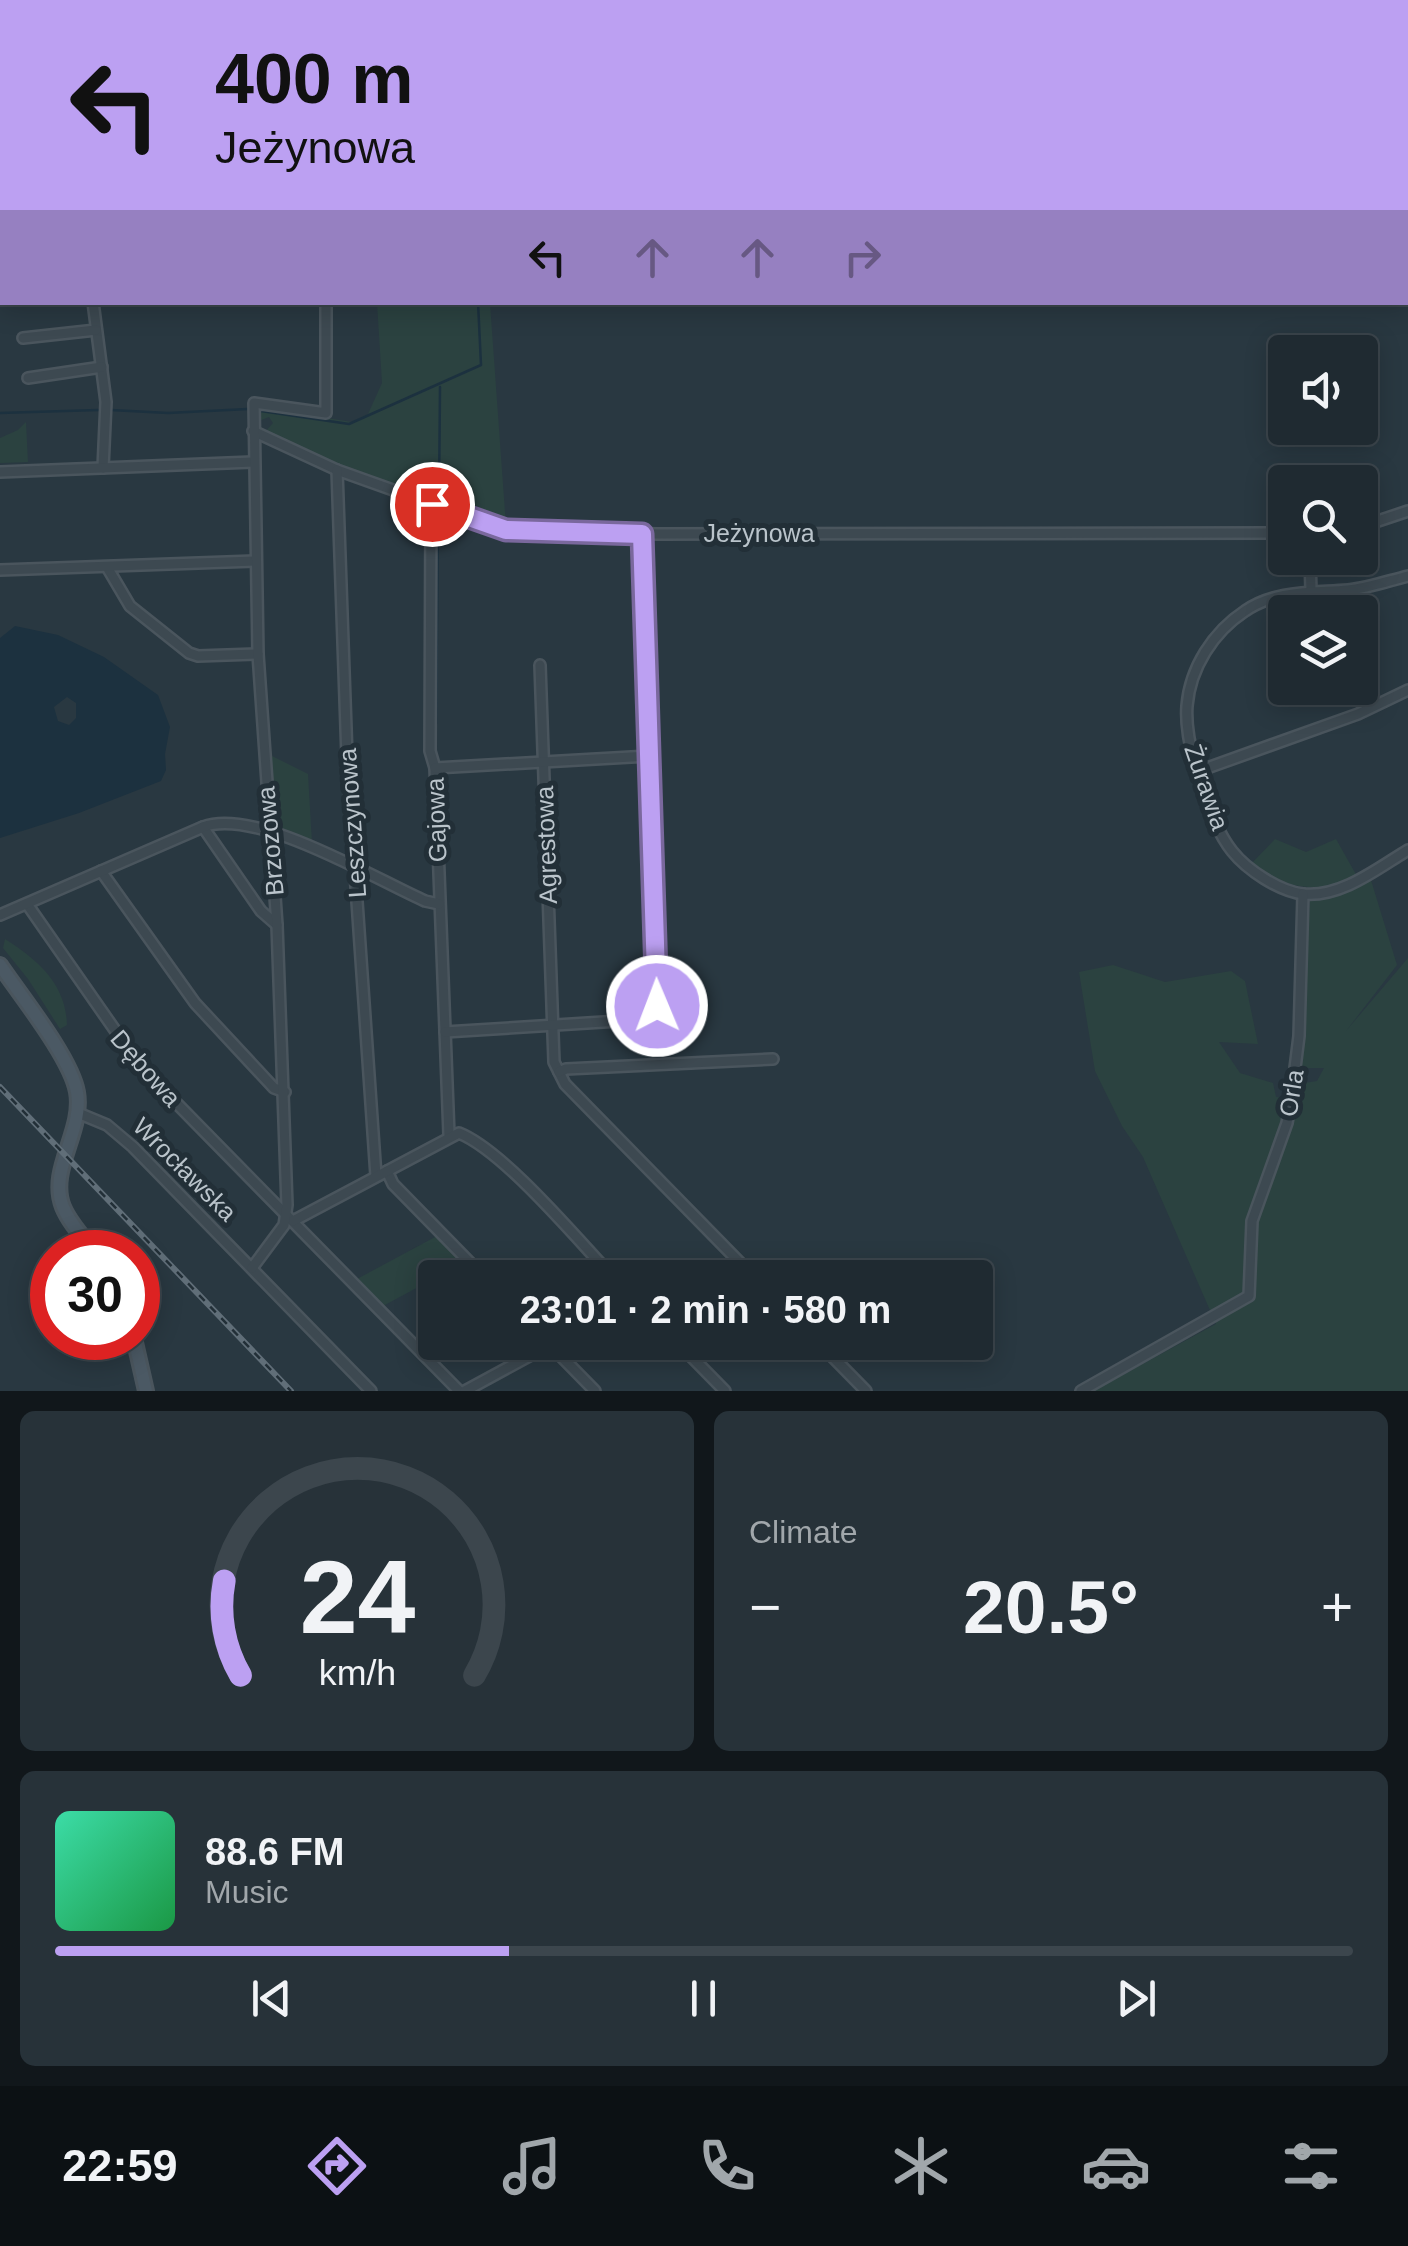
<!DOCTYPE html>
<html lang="en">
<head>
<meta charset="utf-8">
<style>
  :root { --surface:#1f2a31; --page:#273239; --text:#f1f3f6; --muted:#a1a7ab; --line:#3c464d; --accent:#bca0f2 }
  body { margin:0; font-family:Helvetica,sans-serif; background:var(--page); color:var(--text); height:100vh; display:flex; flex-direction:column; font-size:38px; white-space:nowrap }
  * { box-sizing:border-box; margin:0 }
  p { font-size:32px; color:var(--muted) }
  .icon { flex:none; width:55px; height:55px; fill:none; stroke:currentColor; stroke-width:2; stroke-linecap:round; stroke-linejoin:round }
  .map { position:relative; height:1391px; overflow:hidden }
  .drawer { display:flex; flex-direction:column; gap:20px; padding:20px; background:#11171b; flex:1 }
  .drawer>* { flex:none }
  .guide { position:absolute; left:0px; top:0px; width:1410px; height:305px; box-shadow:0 5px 25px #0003,0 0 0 2px var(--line); background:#bca0f2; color:#111; overflow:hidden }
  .controls { position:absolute; left:1268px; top:335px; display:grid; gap:20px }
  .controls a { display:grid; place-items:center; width:110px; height:110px; border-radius:10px; background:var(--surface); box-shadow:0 5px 25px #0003,0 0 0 2px var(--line); font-size:50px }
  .speed { position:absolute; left:30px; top:1230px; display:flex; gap:20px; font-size:50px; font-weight:700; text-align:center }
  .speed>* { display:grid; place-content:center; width:130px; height:130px; border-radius:50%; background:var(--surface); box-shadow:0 5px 25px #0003,0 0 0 2px var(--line); line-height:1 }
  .speed .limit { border:15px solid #d22; background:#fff; color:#111 }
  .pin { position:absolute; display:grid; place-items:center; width:85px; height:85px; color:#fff; margin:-42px; border:5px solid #fff; border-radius:50%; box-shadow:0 2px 10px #0007 }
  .me { position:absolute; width:110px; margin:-55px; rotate:359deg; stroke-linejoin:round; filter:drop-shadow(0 0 8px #0008) }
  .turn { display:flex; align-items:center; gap:35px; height:210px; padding:0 50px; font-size:45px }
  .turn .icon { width:130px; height:130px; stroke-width:2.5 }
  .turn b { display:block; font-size:70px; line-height:85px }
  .lanes { display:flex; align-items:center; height:95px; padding:0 50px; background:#0003; justify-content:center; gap:50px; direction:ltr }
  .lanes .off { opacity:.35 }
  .big { font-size:75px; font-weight:700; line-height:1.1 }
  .drawer .card { flex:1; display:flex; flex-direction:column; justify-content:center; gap:15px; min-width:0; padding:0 35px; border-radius:15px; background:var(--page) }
  .drawer .dial { align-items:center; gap:0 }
  .dial svg { height:260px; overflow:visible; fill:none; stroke:var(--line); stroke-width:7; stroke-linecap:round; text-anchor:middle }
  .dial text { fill:var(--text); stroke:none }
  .song { display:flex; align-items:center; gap:30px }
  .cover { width:120px; height:120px; border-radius:15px; background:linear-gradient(135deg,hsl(160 70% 55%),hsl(140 70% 35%)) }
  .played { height:10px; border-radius:5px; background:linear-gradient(90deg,var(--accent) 35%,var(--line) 35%) }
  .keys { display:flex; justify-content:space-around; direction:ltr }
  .heat { display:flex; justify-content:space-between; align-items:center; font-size:55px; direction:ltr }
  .drawer .tiles { flex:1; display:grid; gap:20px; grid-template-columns:1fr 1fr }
  .card:last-child { grid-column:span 2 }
  .trip { position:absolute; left:418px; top:1260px; width:575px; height:100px; border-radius:10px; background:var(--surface); box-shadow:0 5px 25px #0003,0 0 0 2px var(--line); font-weight:700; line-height:100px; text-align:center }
  .tabs { display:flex; height:160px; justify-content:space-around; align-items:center; background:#0c1114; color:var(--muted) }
  .tabs .icon { width:70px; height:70px }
  .tabs .selected { color:var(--accent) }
  .tabs b { font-size:45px; color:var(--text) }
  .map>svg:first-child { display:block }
</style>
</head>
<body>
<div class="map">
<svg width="1408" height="1391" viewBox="0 0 1408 1391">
  <rect width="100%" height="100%" fill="#293841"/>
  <g fill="#2b4240">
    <path d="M377,303H490L506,526L337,466L265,432L273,423L269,417L259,421L258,407L352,422L368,414L382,383Z"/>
    <path d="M26,422L28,462L0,463V438L18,430Z"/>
    <path d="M270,755L308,774L312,843L273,825Z"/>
    <path d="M1275,839L1306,852L1336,839L1358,878C1318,894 1285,889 1251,864Z"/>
    <path d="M1370,877L1397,965L1346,1031L1408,958V1391H1093L1216,1324L1143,1157L1122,1126L1095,1071L1079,972L1113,965L1165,982L1231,971L1245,981L1258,1044L1219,1042L1240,1073L1273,1083L1276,1097L1287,1098L1292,1111L1304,1083L1317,1081L1324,1068H1299L1310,900Z"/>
    <path d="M5,939C38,960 66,984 67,1025L60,1029L28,979L3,948Z"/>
    <path d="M437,1236L463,1263L383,1306L357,1279Z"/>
    <path d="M138,1257L158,1271L138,1305Z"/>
  </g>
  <path fill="#1c313f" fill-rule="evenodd" d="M15,626L58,635L104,657L158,695L170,727L165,754L166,770L161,781L79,813L0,838V638ZM67,697L76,703V718L69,725L58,721L54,707Z"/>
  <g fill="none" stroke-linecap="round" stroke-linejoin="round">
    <g stroke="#1c313f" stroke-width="2.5">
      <path d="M530,2L542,0"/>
      <path d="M1257,2V0"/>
      <path d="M111,410L168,413L248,409"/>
      <path d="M261,411L349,424L481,365L478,302"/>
      <path d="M0,413L98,410"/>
      <path d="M439,500L440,387"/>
      <path d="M436,724L438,515"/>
    </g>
    <defs>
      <g id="street">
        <path d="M193,0L194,2"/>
        <path d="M20,2L21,0"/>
        <path d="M561,2L566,0"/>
        <path d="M0,42H2"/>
        <path d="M93,302L106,402L103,468"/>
        <path d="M23,338L96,330"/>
        <path d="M28,378L102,367"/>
        <path d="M253,431L337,470L505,530L658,534L1285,533"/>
        <path d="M337,470L347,757L376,1176"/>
        <path d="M0,472L253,462"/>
        <path d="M431,505L430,751L435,768L449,1135"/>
        <path d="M1360,527L1408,511"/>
        <path d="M1310,558L1311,591"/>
        <path d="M107,567L130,606L189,653L198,656L258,654"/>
        <path d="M0,570L255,561"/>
        <path d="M1408,576C1388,581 1368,588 1348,590C1313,593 1275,590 1245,611C1213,632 1190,668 1187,706C1184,743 1209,822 1232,851C1247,870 1279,891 1303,894C1341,898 1378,868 1408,850"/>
        <path d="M540,665L554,1062L565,1084L755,1278"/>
        <path d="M435,768L649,756"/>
        <path d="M1196,772L1358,714L1408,690"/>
        <path d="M203,827L261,911L277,925"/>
        <path d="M101,871L195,1003L274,1088L285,1092"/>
        <path d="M27,904L140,1066L459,1391"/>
        <path d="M0,915L203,827C256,807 373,878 425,901L439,904"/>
        <path d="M445,1032L651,1019L657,1007L642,534"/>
        <path d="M559,1072L566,1069L773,1059"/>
        <path d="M78,1113L107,1125L133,1147L371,1391"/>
        <path d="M387,1171L393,1184L485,1278"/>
        <path d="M293,1221L459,1133C504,1151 577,1239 614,1278"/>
        <path d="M252,1268L284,1225L287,1205L277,925L258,654L254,403L326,413V302"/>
        <path d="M677,1342L725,1391"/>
        <path d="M818,1342L866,1391"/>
        <path d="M549,1344L595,1391"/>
        <path d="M465,1391L555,1342"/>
        <path d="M1081,1391L1249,1296L1252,1221L1287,1123L1291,1100L1299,1036L1303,894"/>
      </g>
      <g id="secondary">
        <path d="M0,965C21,996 71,1058 77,1092C84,1131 48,1170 63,1207C70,1224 84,1238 95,1252"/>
        <path d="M134,1338L146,1391"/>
      </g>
    </defs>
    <use href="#street" stroke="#4a555d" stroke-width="14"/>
    <use href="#secondary" stroke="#4a555d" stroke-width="18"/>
    <use href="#street" stroke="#3d4951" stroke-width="9"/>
    <use href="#secondary" stroke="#4b5964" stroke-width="12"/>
    <defs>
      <path id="rail" d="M0,1087L291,1391"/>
    </defs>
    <use href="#rail" stroke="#606e78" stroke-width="6"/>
    <use href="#rail" stroke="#222f37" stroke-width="2.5" stroke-dasharray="8" stroke-linecap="butt"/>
  </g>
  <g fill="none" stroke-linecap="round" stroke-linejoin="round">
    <defs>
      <path id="route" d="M432,504L506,530L642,534L657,1006"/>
    </defs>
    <use href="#route" stroke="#7a689d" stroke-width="25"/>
    <use href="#route" stroke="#bca0f2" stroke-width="18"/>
  </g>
  <g text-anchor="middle" stroke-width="10" stroke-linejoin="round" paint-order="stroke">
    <g font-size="25" fill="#bac4cb" stroke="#222f37">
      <text x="759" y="542">Jeżynowa</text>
      <text transform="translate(1207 787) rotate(71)" y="9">Żurawia</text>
      <text transform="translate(436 820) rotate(-92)" y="9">Gajowa</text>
      <text transform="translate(352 823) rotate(-94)" y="9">Leszczynowa</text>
      <text transform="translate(270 841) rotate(-95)" y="9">Brzozowa</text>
      <text transform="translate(546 845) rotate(-92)" y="9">Agrestowa</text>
      <text transform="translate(146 1068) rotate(49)" y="9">Dębowa</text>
      <text transform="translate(1291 1093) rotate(-81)" y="9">Orla</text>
      <text transform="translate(185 1169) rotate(45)" y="9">Wrocławska</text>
    </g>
  </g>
</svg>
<div class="controls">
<a><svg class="icon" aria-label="sound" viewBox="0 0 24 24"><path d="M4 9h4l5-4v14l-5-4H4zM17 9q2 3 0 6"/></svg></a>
<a><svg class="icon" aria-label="search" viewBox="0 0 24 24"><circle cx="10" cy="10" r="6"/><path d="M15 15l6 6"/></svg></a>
<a><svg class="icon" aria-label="layers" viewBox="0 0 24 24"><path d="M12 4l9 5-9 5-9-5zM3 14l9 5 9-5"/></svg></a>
</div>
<div class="speed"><div class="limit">30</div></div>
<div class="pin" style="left:432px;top:504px;background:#d93025"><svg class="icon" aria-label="arrive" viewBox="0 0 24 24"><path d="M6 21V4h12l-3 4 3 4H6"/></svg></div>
<svg class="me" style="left:657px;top:1006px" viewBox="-20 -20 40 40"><circle r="17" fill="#bca0f2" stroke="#fff" stroke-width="3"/><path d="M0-11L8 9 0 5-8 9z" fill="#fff"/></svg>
<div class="trip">23:01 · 2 min · 580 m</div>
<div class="guide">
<div class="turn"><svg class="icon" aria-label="left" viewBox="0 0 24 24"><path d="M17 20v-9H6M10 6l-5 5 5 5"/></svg><div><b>400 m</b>Jeżynowa</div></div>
<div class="lanes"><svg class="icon" aria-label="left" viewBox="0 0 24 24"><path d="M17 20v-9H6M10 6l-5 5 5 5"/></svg><svg class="icon off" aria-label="ahead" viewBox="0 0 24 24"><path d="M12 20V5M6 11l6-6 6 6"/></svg><svg class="icon off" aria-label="ahead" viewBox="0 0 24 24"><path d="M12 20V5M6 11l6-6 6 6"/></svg><svg class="icon off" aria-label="right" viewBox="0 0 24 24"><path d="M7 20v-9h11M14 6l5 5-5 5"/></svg></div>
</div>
</div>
<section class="drawer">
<div class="tiles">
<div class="card dial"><svg viewBox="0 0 100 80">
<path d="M14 69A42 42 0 1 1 86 69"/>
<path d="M14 69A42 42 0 0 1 9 40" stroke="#bca0f2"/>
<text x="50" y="56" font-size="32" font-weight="700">24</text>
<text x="50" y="72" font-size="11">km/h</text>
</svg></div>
<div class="card"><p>Climate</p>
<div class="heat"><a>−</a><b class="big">20.5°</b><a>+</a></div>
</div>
<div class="card">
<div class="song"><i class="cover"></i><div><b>88.6 FM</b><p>Music</p></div></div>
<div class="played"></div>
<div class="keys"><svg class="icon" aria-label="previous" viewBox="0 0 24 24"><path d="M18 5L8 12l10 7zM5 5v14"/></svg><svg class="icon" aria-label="pause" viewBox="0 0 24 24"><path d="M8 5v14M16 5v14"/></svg><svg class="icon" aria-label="next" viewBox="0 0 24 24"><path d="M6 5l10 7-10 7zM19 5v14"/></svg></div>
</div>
</div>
</section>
<nav class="tabs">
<b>22:59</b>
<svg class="icon selected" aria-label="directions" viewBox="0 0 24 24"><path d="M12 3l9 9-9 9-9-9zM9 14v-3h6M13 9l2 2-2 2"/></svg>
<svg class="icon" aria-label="music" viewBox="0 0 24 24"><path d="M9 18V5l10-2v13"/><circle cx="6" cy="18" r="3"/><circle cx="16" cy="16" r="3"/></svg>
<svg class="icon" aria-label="phone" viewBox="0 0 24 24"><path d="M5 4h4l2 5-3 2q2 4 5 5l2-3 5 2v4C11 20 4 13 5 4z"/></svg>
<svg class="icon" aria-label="climate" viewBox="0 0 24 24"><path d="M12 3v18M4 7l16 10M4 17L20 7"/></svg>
<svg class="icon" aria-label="car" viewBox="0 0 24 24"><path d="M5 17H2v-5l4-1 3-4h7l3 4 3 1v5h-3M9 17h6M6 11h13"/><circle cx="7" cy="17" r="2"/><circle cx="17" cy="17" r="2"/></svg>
<svg class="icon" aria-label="filters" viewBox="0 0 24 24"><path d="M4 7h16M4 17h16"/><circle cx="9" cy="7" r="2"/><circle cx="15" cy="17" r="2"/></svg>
</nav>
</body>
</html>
